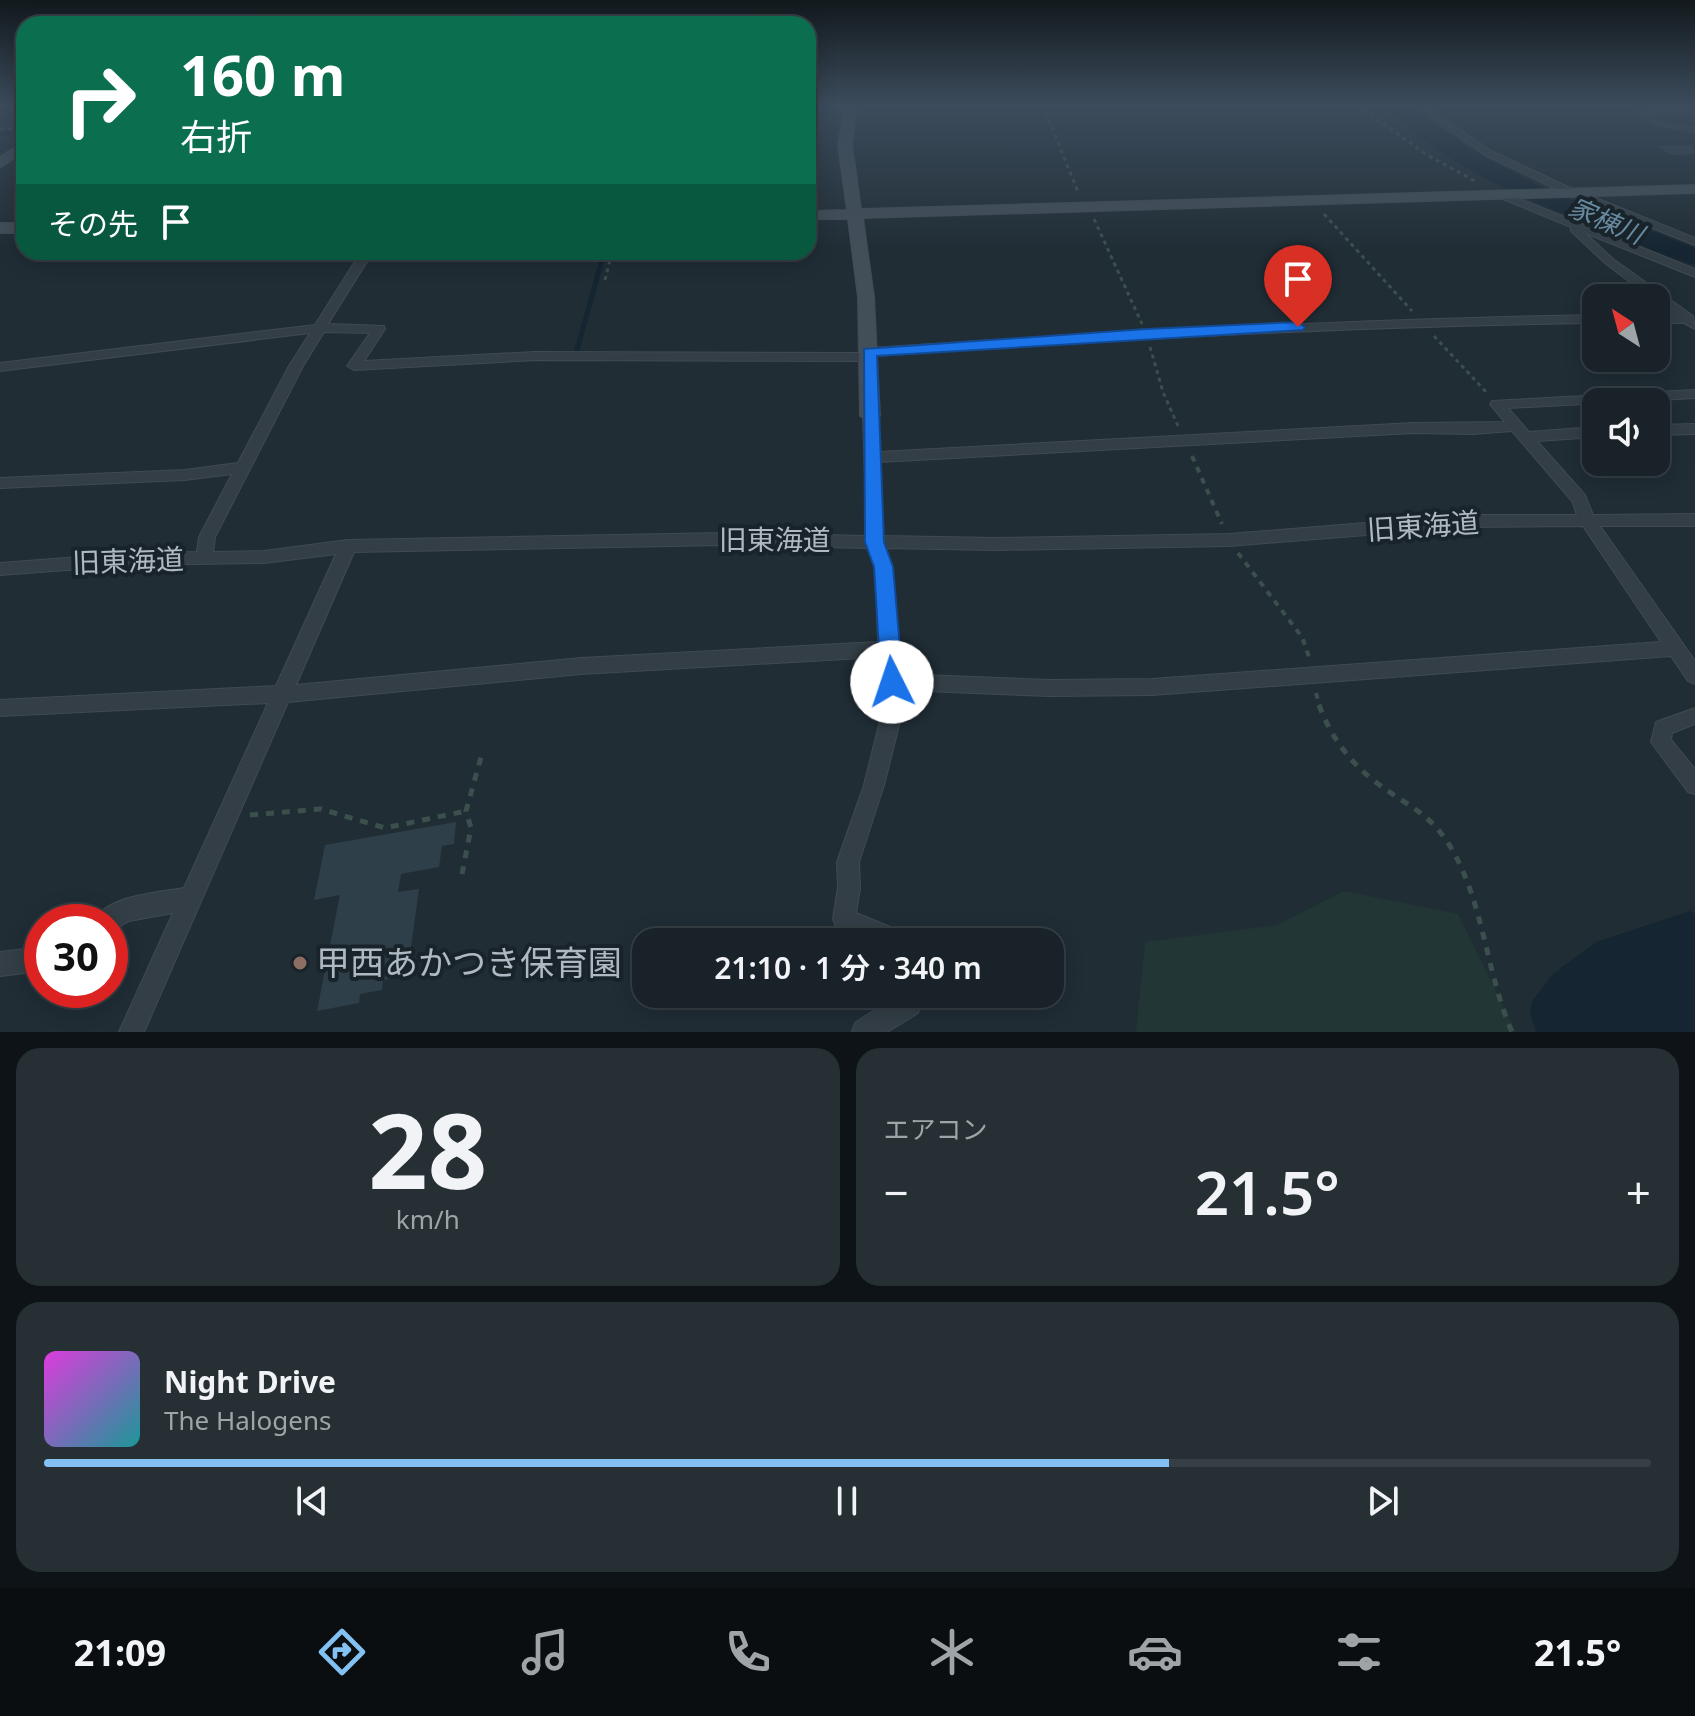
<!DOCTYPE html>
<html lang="ja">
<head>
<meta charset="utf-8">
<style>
  :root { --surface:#182228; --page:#252f34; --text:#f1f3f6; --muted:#9fa4a8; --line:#363f45; --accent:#83c1f2 }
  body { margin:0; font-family:"Noto Sans","Noto Sans JP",sans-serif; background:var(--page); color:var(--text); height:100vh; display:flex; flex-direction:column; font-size:30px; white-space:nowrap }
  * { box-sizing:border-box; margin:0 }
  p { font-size:26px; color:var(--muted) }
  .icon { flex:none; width:44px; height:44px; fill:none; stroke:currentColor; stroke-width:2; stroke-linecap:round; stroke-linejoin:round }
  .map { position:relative; height:1032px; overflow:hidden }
  .sheet { display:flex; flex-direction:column; gap:16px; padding:16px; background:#0d1316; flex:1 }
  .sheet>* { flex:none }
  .hud { position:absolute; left:16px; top:16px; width:800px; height:244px; border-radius:24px; box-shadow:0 4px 20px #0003,0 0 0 2px var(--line); background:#0b6e4f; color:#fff; overflow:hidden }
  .needle { width:52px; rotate:324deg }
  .fabs { position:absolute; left:1582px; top:284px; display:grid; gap:16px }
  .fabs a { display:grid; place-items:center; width:88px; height:88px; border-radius:16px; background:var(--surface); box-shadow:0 4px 20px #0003,0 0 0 2px var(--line); font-size:40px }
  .speed { position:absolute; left:24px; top:904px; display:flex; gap:16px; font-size:40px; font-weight:700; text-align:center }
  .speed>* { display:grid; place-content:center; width:104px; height:104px; border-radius:50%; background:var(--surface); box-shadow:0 4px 20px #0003,0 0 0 2px var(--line); line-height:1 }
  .speed .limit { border:12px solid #d22; background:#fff; color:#111 }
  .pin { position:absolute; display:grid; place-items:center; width:68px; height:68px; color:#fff; margin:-82px -34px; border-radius:50% 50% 50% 0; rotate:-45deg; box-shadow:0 0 8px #0007 }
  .pin .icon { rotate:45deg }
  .me { position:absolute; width:88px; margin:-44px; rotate:356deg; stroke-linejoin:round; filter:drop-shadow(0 0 6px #0008) }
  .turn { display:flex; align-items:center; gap:28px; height:168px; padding:0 32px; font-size:36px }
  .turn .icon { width:104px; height:104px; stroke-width:2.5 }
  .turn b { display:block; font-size:56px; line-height:68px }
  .then { display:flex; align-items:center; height:76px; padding:0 32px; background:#0003; gap:16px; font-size:30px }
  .big { font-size:60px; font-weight:600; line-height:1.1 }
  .sheet .widget { flex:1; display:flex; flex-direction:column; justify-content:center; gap:12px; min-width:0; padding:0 28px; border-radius:24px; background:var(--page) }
  .sheet .dial { align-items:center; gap:0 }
  .dial b { font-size:104px; line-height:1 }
  .song { display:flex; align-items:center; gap:24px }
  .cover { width:96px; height:96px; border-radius:12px; background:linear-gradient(135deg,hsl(300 70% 55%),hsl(180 70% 35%)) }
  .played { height:8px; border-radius:4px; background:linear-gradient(90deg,var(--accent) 70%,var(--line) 70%) }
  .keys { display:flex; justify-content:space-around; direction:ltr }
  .heat { display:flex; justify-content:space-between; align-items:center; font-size:44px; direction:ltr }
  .sheet .tiles { flex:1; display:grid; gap:16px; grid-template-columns:1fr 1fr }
  .widget:last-child { grid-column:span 2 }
  .trip { position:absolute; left:632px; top:928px; width:432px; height:80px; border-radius:24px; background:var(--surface); box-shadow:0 4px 20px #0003,0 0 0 2px var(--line); font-weight:600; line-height:80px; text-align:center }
  .menu { display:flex; height:128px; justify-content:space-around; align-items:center; background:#0a0e10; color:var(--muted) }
  .menu .icon { width:56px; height:56px }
  .menu .active { color:var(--accent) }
  .menu b { font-size:36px; color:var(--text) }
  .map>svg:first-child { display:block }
</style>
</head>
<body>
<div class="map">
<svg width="1695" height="1032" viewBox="0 0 1695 1032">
  <rect width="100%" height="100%" fill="#202d35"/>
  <path fill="#223635" d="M1344,891L1458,914L1516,1032H1136L1145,942L1277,925Z"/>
  <path fill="#152531" d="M1690,911L1695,914V1032H1536L1530,1013L1532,1001L1554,973L1596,942Z"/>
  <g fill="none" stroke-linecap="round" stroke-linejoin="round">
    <g stroke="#152531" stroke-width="4">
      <path d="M0,134L24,133"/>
      <path d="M602,258L604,252"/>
    </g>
    <path stroke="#152531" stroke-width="5" d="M577,350L603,256"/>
    <path fill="#152531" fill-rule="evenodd" d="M1388,105H1411L1472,151L1547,190L1695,248V265C1671,259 1649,248 1626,239C1556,212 1435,166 1388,105Z"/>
  </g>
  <g fill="#2f3f49">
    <path d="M1692,145L1695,154L1671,155L1657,146Z"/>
    <path d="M456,822L454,844L442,846L439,867L401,874L398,892L419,889L407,976L383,980L382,990L360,994L359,1003L317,1011L340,895L314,900L325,845Z"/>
  </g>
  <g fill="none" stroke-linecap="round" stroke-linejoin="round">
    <defs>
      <path id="lane" d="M1695,111L1639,113L1656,123L1695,130"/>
      <g id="street">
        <path d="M1413,105H1423L1493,152L1566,186L1695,238V245L1558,190L1487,156Z"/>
        <path d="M1502,192L1695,269V277L1585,233L1613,259L1693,316L1695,329L1684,323H1656V315H1674L1656,302V298H1651L1605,263L1571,231V227L1498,197L1497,195Z"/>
        <path d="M361,252H373L328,324L384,326L385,329L364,361L535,352L864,353L865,349L870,348C1112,332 1354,319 1596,315V323C1355,326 1116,339 876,356L875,360L870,361L535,360L354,370L347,366L370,333L324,332L303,366L215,537L213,552L264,551L348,540L724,533L867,536L863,416L870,411L877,416L879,452L1413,423L1505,422L1490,404L1492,401L1695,390V398L1508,408L1529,432L1596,427V437L1537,441L1585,495L1593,515L1695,514V526H1600L1695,661V684L1688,681L1671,656L1152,695L1050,696L899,690L901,717L884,785L859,862L860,888L856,913L895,929L903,942H871L836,927L833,919L838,888L837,862L864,785L881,717L879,657L581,674L288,702L144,1032H119L173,913L129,921L110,931V922H94C105,895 158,893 184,888L268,703L0,716V700L276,686L336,554L264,563L134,565L0,575V563L134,553L197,552L199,537L232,474L185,480L0,488V478L185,470L238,463L289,366L310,333L0,371V363L315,325ZM1512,431L1572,501L1577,515H1465L1229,534L995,538L883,536L879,462L1413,433L1473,434ZM1583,526L1661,642L1152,679L1050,680L898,674L892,567L885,548L995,550L1229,546L1465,527ZM724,545L869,548L876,567L878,642L581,658L296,685L354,552Z"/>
        <path d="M1695,424V434L1656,435V425Z"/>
        <path d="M1695,708V724L1672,733L1671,740L1695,769V794L1688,792L1651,742L1656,722Z"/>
        <path d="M42,947V971L0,976V952Z"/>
        <path d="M899,994H923L918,1013L887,1032H852L855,1023Z"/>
      </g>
      <g id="secondary">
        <path d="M845,105H857L852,145L861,209L1695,185V193L863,218L874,297L880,416L870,422L860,416L858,297L848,219H808V211L847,210L838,145Z"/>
        <path d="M24,141V152L0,168V157Z"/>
        <rect x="0" y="223" width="24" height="10"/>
      </g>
    </defs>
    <use href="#lane" stroke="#404a52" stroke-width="6"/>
    <use href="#street" stroke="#404a52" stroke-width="2"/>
    <use href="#secondary" stroke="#404a52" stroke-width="2"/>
    <g stroke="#3b4f4d" stroke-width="3" stroke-dasharray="4 4" stroke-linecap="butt">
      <path d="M1043,105L1078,192"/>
      <path d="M1357,105L1427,155L1475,181"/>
      <path d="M0,129H24"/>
      <path d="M1324,214L1412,311"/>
      <path d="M1094,219L1142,324"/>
      <path d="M605,280L612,252"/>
      <path d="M1434,336L1488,394"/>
      <path d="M1150,347L1163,392L1178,426"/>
    </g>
    <g stroke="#3b4f4d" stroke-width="4" stroke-dasharray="6 6" stroke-linecap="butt">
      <path d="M1192,456L1222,524"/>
      <path d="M1238,553L1302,637L1309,657"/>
      <path d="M1316,693L1320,707"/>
    </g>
    <g stroke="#3b4f4d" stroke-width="5" stroke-dasharray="8 8" stroke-linecap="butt">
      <path d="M1319,705C1331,737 1350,763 1377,783C1407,806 1429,812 1450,846C1484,902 1486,973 1512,1032"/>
      <path d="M250,815L321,809L385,828L466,811"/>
      <path d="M462,874L471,828L466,811L483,750"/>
    </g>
    <use href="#lane" stroke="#333e46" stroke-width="5"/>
    <use href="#street" fill="#333e46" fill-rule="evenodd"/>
    <use href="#secondary" fill="#424e58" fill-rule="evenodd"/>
  </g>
  <linearGradient id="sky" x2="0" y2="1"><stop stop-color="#12191d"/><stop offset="0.42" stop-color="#3c4c5c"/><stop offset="1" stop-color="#3c4c5c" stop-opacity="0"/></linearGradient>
  <rect width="1695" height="250" fill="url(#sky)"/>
  <path fill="#1a73e8" stroke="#114b97" stroke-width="2" d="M1298,322L1305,327L1303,330L877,356L884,542L893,567L903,682L899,688L892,691L884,688L881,682L874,567L865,542L864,349L1146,329Z"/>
  <circle fill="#8d6e63" stroke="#19232a" stroke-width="3" cx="300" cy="963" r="8"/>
  <g text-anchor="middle" stroke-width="8" stroke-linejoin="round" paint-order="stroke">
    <g font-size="26" font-style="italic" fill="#688aa0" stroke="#19232a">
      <text transform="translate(1606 221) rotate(23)" y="9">家棟川</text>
    </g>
    <g font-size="28" fill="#aeb9c3" stroke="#19232a">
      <text transform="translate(1423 526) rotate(-4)" y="10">旧東海道</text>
      <text x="775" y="550">旧東海道</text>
      <text transform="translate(128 561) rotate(-2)" y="10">旧東海道</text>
    </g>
    <g font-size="34" fill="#aeb9c3" stroke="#19232a" text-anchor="start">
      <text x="316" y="975">甲西あかつき保育園</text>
    </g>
  </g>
</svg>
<div class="fabs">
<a><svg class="needle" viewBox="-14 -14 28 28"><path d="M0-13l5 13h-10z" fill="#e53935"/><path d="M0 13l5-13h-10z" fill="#9fa4a8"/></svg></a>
<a><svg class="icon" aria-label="sound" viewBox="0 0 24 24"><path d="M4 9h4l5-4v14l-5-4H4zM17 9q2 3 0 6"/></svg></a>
</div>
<div class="speed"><div class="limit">30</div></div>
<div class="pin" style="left:1298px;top:327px;background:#d93025"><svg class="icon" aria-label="arrive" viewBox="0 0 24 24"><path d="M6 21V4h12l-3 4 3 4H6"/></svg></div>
<svg class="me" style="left:892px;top:682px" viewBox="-20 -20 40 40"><circle r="19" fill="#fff"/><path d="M0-13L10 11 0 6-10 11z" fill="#1a73e8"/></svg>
<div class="trip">21:10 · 1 分 · 340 m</div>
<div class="hud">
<div class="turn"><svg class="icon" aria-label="right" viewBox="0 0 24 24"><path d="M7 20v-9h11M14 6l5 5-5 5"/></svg><div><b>160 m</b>右折</div></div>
<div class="then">その先<svg class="icon" aria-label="arrive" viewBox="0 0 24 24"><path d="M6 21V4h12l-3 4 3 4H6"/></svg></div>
</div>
</div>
<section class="sheet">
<div class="tiles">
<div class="widget dial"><b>28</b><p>km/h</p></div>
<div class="widget"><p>エアコン</p>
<div class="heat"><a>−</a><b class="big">21.5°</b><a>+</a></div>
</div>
<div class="widget">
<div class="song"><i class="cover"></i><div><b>Night Drive</b><p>The Halogens</p></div></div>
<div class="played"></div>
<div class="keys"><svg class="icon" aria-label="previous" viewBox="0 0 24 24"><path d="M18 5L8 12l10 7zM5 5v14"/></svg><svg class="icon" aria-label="pause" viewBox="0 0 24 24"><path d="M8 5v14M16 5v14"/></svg><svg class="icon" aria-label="next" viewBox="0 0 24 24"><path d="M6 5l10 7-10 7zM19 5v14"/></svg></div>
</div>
</div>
</section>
<nav class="menu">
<b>21:09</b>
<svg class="icon active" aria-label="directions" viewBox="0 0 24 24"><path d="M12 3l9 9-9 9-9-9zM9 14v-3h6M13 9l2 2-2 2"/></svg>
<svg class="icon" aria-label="music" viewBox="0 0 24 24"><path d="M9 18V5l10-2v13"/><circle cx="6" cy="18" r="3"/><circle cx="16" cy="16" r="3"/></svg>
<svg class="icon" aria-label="phone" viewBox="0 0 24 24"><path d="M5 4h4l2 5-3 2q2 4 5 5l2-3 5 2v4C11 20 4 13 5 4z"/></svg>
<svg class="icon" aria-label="climate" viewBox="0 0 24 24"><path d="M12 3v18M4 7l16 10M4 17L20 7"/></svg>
<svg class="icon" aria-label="car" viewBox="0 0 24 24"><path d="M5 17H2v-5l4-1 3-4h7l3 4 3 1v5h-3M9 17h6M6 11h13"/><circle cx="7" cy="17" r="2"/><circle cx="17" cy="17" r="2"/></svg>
<svg class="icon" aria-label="filters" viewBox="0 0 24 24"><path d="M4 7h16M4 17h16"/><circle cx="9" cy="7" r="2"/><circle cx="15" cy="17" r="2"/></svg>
<b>21.5°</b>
</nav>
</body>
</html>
